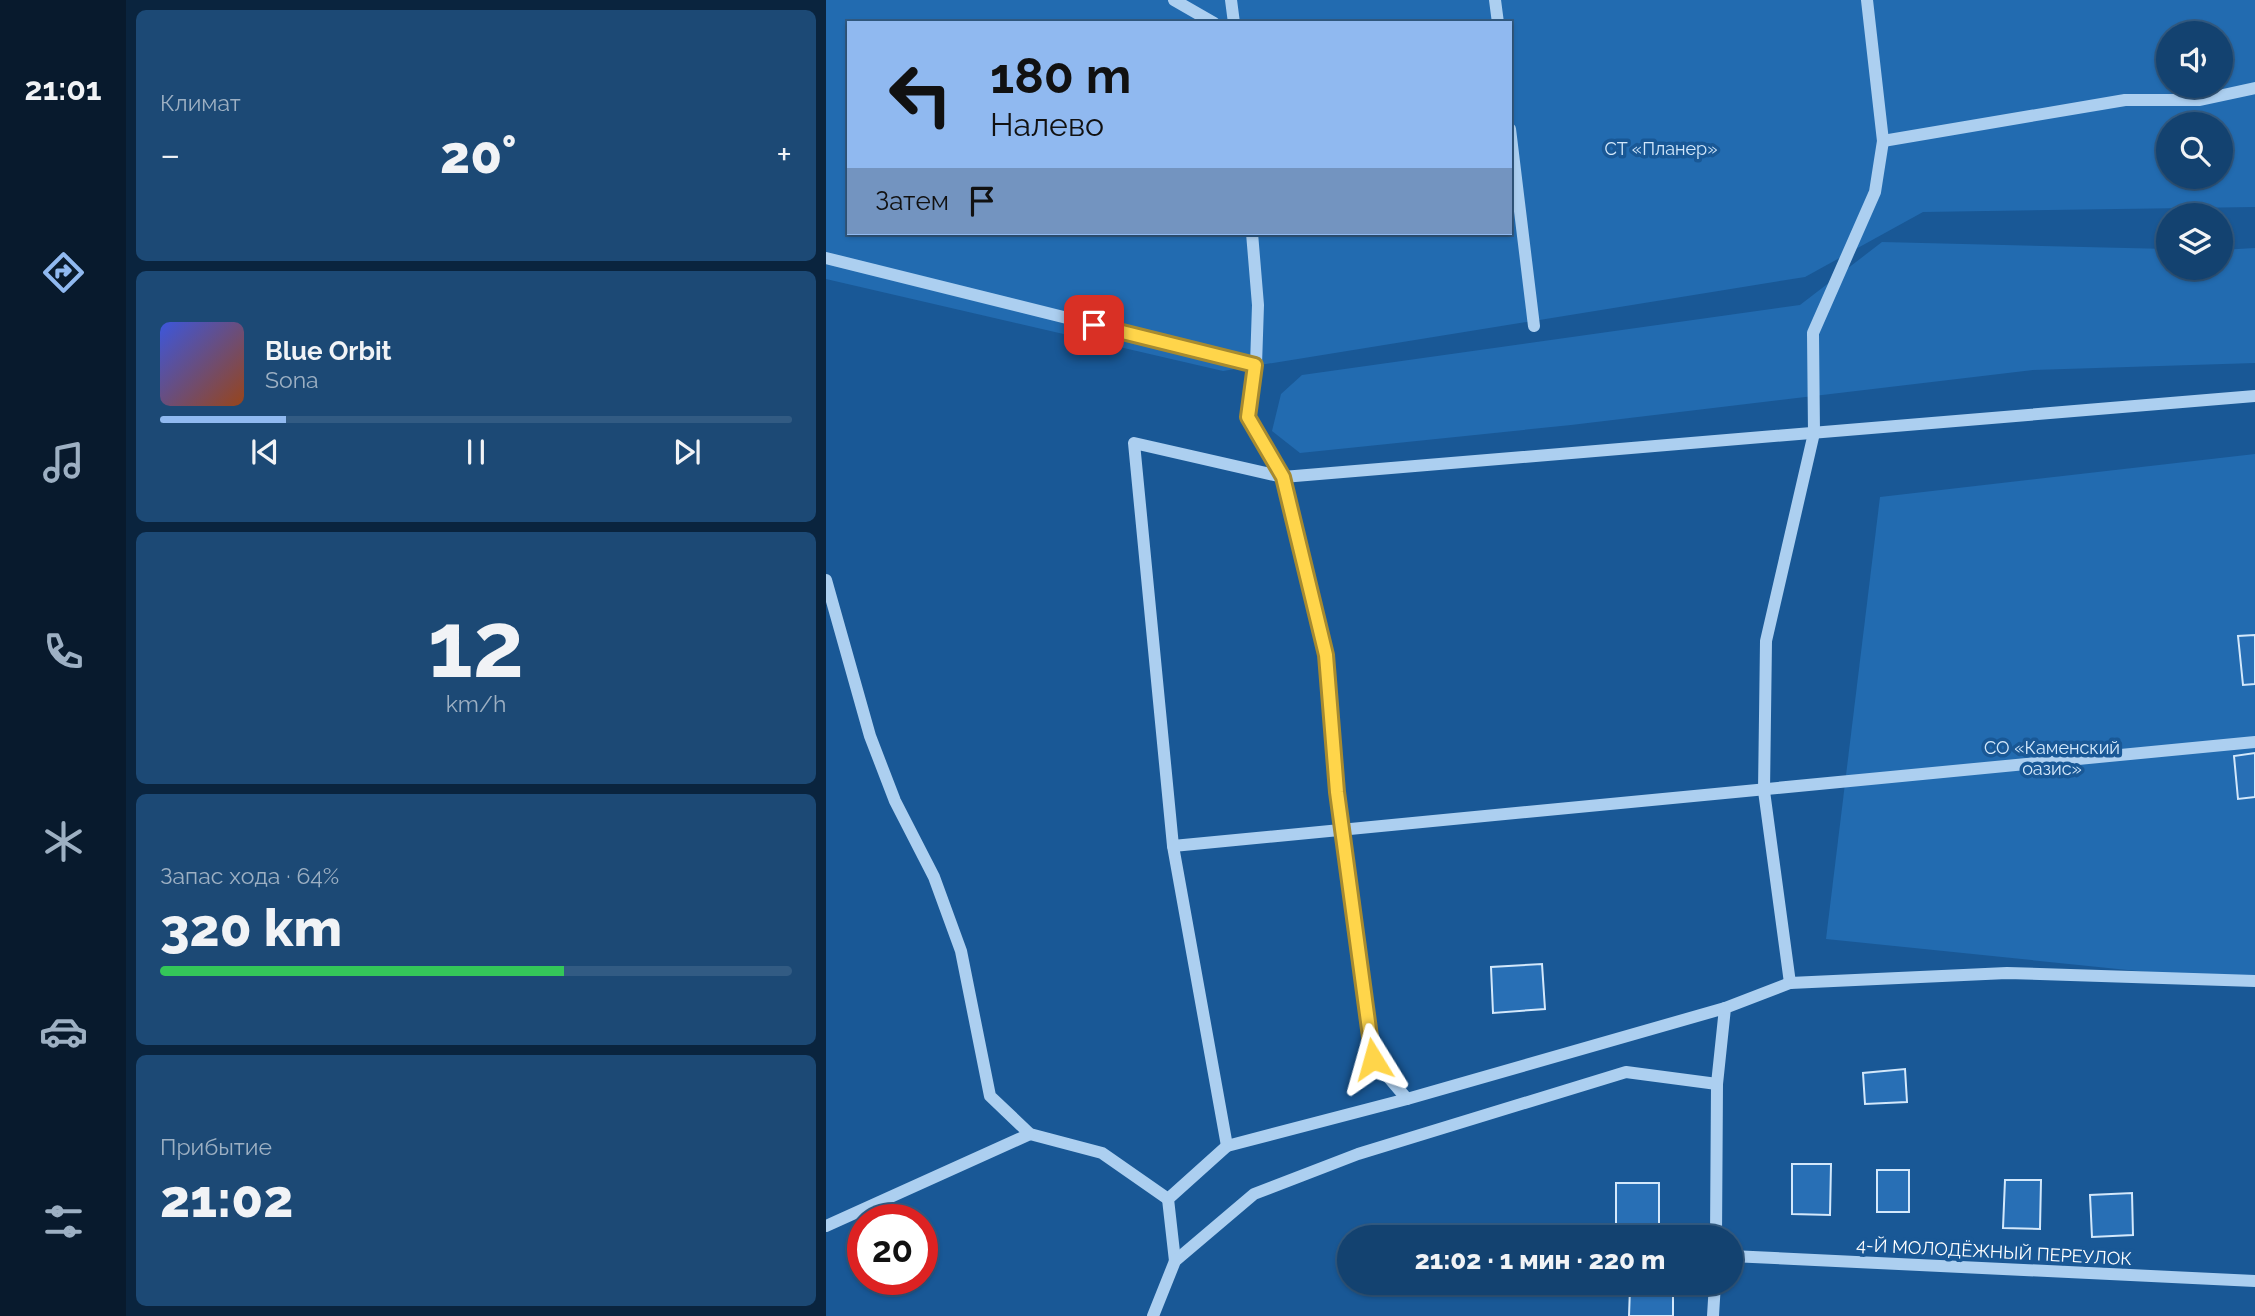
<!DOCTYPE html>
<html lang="ru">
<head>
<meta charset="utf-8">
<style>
  :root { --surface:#134270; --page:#1c4975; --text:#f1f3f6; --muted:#9db0c3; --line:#325b83; --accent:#90b9f0 }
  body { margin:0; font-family:Raleway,sans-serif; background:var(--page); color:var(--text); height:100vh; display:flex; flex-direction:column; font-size:26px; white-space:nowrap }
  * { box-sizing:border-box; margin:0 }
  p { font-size:23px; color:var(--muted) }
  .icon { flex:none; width:38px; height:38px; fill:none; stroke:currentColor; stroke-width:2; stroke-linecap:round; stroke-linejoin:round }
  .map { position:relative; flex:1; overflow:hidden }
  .drawer { display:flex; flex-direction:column; gap:10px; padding:10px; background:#0a243e; width:700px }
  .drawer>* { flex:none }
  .hud { position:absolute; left:21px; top:21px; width:665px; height:214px; border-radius:0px; box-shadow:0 2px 5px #0004,0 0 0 2px var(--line); background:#90b9f0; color:#111; overflow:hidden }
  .controls { position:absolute; left:1330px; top:21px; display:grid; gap:14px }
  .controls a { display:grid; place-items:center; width:77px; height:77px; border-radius:50%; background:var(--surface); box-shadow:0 2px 5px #0004,0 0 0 2px var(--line); font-size:35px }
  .speed { position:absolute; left:21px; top:1204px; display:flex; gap:14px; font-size:35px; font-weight:700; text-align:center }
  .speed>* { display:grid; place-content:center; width:91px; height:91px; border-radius:50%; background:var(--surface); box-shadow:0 2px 5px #0004,0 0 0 2px var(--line); line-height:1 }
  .speed .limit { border:10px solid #d22; background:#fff; color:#111 }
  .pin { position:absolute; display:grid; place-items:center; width:60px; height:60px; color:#fff; margin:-30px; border-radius:14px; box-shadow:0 4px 10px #0006 }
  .me { position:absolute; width:77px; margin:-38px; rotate:352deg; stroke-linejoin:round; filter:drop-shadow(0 0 5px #0008) }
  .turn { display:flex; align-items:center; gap:24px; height:147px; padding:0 28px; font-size:32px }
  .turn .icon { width:91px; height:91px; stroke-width:2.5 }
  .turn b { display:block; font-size:49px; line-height:60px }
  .then { display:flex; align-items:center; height:66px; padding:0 28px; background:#0003; gap:14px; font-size:26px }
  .big { font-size:52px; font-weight:800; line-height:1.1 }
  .drawer .tile { flex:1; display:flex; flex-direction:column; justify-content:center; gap:10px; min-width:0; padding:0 24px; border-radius:10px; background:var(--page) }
  .drawer .dial { align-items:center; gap:0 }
  .dial b { font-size:91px; line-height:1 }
  .song { display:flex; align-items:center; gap:21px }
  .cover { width:84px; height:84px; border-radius:10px; background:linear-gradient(135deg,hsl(230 70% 55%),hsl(20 70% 35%)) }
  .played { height:7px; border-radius:4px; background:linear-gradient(90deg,var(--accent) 20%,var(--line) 20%) }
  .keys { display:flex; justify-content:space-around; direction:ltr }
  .heat { display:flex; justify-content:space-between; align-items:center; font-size:38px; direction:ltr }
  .charge { height:10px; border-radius:5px; background:linear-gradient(90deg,#34c759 64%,var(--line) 0) }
  .trip { position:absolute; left:511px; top:1225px; width:406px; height:70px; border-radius:35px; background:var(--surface); box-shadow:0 2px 5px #0004,0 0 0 2px var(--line); font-weight:800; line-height:70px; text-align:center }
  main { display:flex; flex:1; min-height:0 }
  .tabs { display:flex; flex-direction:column; width:126px; justify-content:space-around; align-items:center; background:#081a2d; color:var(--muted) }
  .tabs .icon { width:49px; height:49px }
  .tabs .on { color:var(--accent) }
  .tabs b { font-size:32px; color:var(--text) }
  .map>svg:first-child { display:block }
</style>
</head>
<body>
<main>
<nav class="tabs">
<b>21:01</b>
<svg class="icon on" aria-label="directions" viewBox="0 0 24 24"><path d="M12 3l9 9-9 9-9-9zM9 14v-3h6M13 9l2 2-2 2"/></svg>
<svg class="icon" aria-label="music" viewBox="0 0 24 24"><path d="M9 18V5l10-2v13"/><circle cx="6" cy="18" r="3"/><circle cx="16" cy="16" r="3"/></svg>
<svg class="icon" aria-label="phone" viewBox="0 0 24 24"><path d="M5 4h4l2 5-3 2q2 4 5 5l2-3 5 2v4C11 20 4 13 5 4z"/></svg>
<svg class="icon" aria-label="climate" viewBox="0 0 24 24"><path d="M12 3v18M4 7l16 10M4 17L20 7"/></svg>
<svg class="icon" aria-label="car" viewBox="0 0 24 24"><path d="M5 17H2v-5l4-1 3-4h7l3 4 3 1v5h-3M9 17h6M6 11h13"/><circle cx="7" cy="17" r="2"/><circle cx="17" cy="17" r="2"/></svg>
<svg class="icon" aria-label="filters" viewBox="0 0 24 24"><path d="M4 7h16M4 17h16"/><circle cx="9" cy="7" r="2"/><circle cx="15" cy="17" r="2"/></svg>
</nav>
<section class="drawer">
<div class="tile"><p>Климат</p>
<div class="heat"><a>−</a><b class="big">20°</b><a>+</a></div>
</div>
<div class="tile">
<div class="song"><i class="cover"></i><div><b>Blue Orbit</b><p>Sona</p></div></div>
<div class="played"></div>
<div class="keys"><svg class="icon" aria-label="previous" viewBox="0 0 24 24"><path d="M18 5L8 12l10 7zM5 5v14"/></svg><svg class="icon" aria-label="pause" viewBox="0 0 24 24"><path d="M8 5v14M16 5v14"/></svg><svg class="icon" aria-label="next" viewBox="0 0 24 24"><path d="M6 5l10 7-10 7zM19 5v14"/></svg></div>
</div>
<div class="tile dial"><b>12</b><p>km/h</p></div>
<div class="tile"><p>Запас хода · 64%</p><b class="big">320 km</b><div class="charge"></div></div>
<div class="tile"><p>Прибытие</p><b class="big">21:02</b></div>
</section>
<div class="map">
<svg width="1429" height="1316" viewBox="0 0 1429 1316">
  <rect width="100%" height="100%" fill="#195896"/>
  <g fill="#226bb0" fill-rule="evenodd">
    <path d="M0,0H1429V207L1097,212L979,277L397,371L0,279ZM23,23H684V233H23ZM1342,33H1395V86H1342ZM1342,124H1395V177H1342Z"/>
    <path d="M1056,242L1342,249V268H1395V250L1429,248V363L1207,370L745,425L474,453L446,431L455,394L476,375L974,305Z"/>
    <path d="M1429,454V983L1000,939L1054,497Z"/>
  </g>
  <g fill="#286fb5" stroke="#d3e8fb" stroke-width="2">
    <path d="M1429,635V684L1417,685L1412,636Z"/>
    <path d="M1429,753V797L1412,799L1408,756Z"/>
    <path d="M716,964L719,1009L667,1013L665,967Z"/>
    <path d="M1079,1069L1081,1102L1039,1104L1037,1073Z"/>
    <path d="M966,1164H1005L1004,1215L966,1214Z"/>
    <rect x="1051" y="1170" width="32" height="42"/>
    <path d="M1179,1180H1215L1214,1229L1177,1228Z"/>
    <rect x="790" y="1183" width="43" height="54"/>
    <path d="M1306,1193L1307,1235L1266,1237L1264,1195Z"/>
    <path d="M804,1288L847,1289V1316H803Z"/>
  </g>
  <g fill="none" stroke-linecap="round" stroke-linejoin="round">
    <g stroke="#accff0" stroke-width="12">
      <path d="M348,0L388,23"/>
      <path d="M405,0L408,23"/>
      <path d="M669,0L672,23"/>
      <path d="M684,129L708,326"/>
      <path d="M1057,141L1299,100H1374L1429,88"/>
      <path d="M426,233L432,305L430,365L422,417L457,477L500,655L511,792L547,1059L581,1099"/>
      <path d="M0,258L430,365"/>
      <path d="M1429,396L457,477L308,443L347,846L1429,742"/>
      <path d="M0,580L44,736L69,801L108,877L135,951L164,1096L204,1134L276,1153L342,1199"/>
      <path d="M347,846L401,1146"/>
      <path d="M964,983L938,791L940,641L988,433L987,333L1049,192L1057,141L1041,0"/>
      <path d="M0,1226L204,1134"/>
      <path d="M890,1237L891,1084L899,1008L964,983L1181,973L1429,981"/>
      <path d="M905,1256L1429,1281"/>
      <path d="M349,1261L342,1199L401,1146L581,1099L899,1008"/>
      <path d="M327,1316L349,1261L428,1194L532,1154L800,1072L891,1084"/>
      <path d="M887,1316L889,1283"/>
    </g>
  </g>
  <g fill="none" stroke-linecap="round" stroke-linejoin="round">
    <defs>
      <path id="route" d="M268,325L429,365L422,417L457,477L500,655L511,792L547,1059"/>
    </defs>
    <use href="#route" stroke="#a68a30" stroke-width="18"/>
    <use href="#route" stroke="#ffd54a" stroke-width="12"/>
  </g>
  <g text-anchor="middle" stroke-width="7" stroke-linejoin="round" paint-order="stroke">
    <g font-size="18" fill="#d3e8fb" stroke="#195896">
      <text x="835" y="155">СТ «Планер»</text>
      <text x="1226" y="754">СО «Каменский<tspan x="1226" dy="21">оазис»</tspan></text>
    </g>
    <g font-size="18" fill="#fff" stroke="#195896">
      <text transform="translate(1168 1252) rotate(3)" y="6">4-Й МОЛОДЁЖНЫЙ ПЕРЕУЛОК</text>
    </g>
  </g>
</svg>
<div class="controls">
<a><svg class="icon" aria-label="sound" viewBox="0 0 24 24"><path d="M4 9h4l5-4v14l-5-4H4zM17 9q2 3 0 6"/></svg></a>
<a><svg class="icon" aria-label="search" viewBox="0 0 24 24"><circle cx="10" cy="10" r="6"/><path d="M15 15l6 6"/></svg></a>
<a><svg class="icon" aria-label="layers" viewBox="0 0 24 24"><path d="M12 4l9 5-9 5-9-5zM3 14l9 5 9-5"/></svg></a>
</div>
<div class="speed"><div class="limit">20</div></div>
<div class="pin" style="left:268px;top:325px;background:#d93025"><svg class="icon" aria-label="arrive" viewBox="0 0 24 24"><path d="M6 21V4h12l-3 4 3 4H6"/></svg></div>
<svg class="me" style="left:547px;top:1059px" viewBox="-20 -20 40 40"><path d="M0-17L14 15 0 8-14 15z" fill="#ffd54a" stroke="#fff" stroke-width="4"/></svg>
<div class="trip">21:02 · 1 мин · 220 m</div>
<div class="hud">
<div class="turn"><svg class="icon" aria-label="left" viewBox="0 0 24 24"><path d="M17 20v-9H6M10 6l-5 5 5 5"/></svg><div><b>180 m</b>Налево</div></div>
<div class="then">Затем<svg class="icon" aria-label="arrive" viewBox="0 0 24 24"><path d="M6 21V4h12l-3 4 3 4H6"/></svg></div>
</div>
</div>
</main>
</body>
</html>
